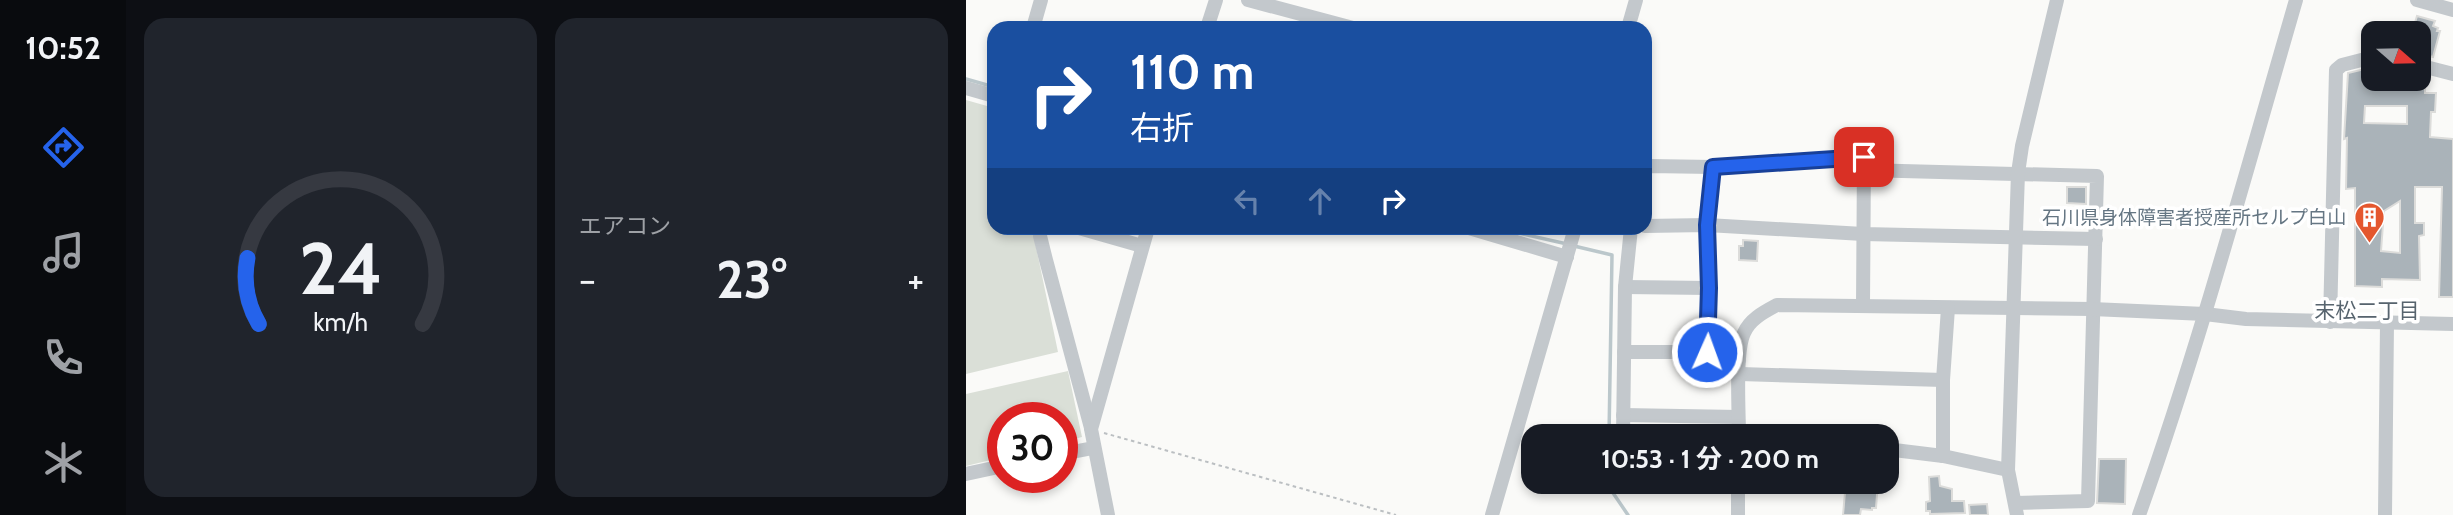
<!DOCTYPE html>
<html lang="ja">
<head>
<meta charset="utf-8">
<style>
  :root { --surface:#171b24; --page:#20242c; --text:#f1f3f6; --muted:#9ea1a6; --line:#363941; --accent:#2563eb }
  body { margin:0; font-family:Cabin,"Noto Sans JP",sans-serif; background:var(--page); color:var(--text); height:100vh; display:flex; flex-direction:column; font-size:26px; white-space:nowrap }
  * { box-sizing:border-box; margin:0 }
  p { font-size:23px; color:var(--muted) }
  .icon { flex:none; width:38px; height:38px; fill:none; stroke:currentColor; stroke-width:2; stroke-linecap:round; stroke-linejoin:round }
  .map { position:relative; flex:1; overflow:hidden }
  .sheet { display:flex; flex-direction:column; gap:18px; padding:18px; background:#0d0f14; width:840px }
  .sheet>* { flex:none }
  .hud { position:absolute; left:21px; top:21px; width:665px; height:214px; border-radius:21px; box-shadow:0 4px 10px #0003; background:#1a4fa0; color:#fff; overflow:hidden }
  .needle { width:46px; rotate:110deg }
  .tools { position:absolute; left:1395px; top:21px; display:grid; gap:14px }
  .tools a { display:grid; place-items:center; width:70px; height:70px; border-radius:14px; background:var(--surface); box-shadow:0 4px 10px #0003; font-size:35px }
  .speed { position:absolute; left:21px; top:402px; display:flex; gap:14px; font-size:35px; font-weight:700; text-align:center }
  .speed>* { display:grid; place-content:center; width:91px; height:91px; border-radius:50%; background:var(--surface); box-shadow:0 4px 10px #0003; line-height:1 }
  .speed .limit { border:10px solid #d22; background:#fff; color:#111 }
  .pin { position:absolute; display:grid; place-items:center; width:60px; height:60px; color:#fff; margin:-30px; border-radius:14px; box-shadow:0 4px 10px #0006 }
  .me { position:absolute; width:77px; margin:-38px; rotate:2deg; stroke-linejoin:round; filter:drop-shadow(0 0 5px #0008) }
  .turn { display:flex; align-items:center; gap:24px; height:147px; padding:0 28px; font-size:32px }
  .turn .icon { width:91px; height:91px; stroke-width:2.5 }
  .turn b { display:block; font-size:49px; line-height:60px }
  .lanes { display:flex; align-items:center; height:66px; padding:0 28px; background:#0003; justify-content:center; gap:35px; direction:ltr }
  .lanes .off { opacity:.35 }
  .big { font-size:52px; font-weight:700; line-height:1.1 }
  .sheet .card { flex:1; display:flex; flex-direction:column; justify-content:center; gap:10px; min-width:0; padding:0 24px; border-radius:21px; background:var(--page) }
  .sheet .dial { align-items:center; gap:0 }
  .dial svg { height:182px; overflow:visible; fill:none; stroke:var(--line); stroke-width:7; stroke-linecap:round; text-anchor:middle }
  .dial text { fill:var(--text); stroke:none }
  .heat { display:flex; justify-content:space-between; align-items:center; font-size:38px; direction:ltr }
  .sheet .tiles { flex:1; display:grid; gap:18px; grid-template-columns:repeat(2,1fr) }
  .trip { position:absolute; left:555px; top:424px; width:378px; height:70px; border-radius:21px; background:var(--surface); box-shadow:0 4px 10px #0003; font-weight:700; line-height:70px; text-align:center }
  main { display:flex; flex:1; min-height:0 }
  .tab-bar { display:flex; flex-direction:column; width:126px; justify-content:space-around; align-items:center; background:#090b0e; color:var(--muted) }
  .tab-bar .icon { width:49px; height:49px }
  .tab-bar .current { color:var(--accent) }
  .tab-bar b { font-size:32px; color:var(--text) }
  .map>svg:first-child { display:block }
</style>
</head>
<body>
<main>
<nav class="tab-bar">
<b>10:52</b>
<svg class="icon current" aria-label="directions" viewBox="0 0 24 24"><path d="M12 3l9 9-9 9-9-9zM9 14v-3h6M13 9l2 2-2 2"/></svg>
<svg class="icon" aria-label="music" viewBox="0 0 24 24"><path d="M9 18V5l10-2v13"/><circle cx="6" cy="18" r="3"/><circle cx="16" cy="16" r="3"/></svg>
<svg class="icon" aria-label="phone" viewBox="0 0 24 24"><path d="M5 4h4l2 5-3 2q2 4 5 5l2-3 5 2v4C11 20 4 13 5 4z"/></svg>
<svg class="icon" aria-label="climate" viewBox="0 0 24 24"><path d="M12 3v18M4 7l16 10M4 17L20 7"/></svg>
</nav>
<section class="sheet">
<div class="tiles">
<div class="card dial"><svg viewBox="0 0 100 80">
<path d="M14 69A42 42 0 1 1 86 69"/>
<path d="M14 69A42 42 0 0 1 9 40" stroke="#2563eb"/>
<text x="50" y="56" font-size="32" font-weight="700">24</text>
<text x="50" y="72" font-size="11">km/h</text>
</svg></div>
<div class="card"><p>エアコン</p>
<div class="heat"><a>−</a><b class="big">23°</b><a>+</a></div>
</div>
</div>
</section>
<div class="map">
<svg width="1487" height="515" viewBox="0 0 1487 515">
  <rect width="100%" height="100%" fill="#fafaf8"/>
  <g fill="#dadfd7">
    <path d="M0,100L28,108V228H66L92,352L0,374Z"/>
    <path d="M102,371L116,437L96,442V418H37V457L0,466V394Z"/>
  </g>
  <g fill="none" stroke-linecap="round" stroke-linejoin="round">
    <g stroke="#bbc7cb" stroke-width="3.5">
      <path d="M0,79L28,87"/>
      <path d="M531,228L601,244"/>
      <path d="M608,246L646,255L643,436"/>
      <path d="M643,481V487L662,515"/>
    </g>
  </g>
  <g fill="#aab3b9" stroke="#dcdcda" stroke-width="2" fill-rule="evenodd">
    <path d="M1451,16L1469,21L1467,26L1472,28L1471,31H1474L1467,57L1452,53V33H1446Z"/>
    <path d="M1407,67V79H1459V93H1470L1469,112H1465L1464,137L1487,139V297H1473L1476,187H1449V223H1458V235L1453,236L1454,280L1416,279V287L1389,286V188L1380,189L1381,138L1378,139L1382,73ZM1399,106H1441V124L1398,123ZM1434,201V253L1415,251L1418,211Z"/>
    <path d="M1101,187H1120V204L1101,203Z"/>
    <path d="M777,240L792,241L791,261L773,260V246H777Z"/>
    <path d="M1133,459H1160L1159,504L1131,503Z"/>
    <path d="M973,476L974,486L986,489V501H998L999,513L964,514V511H960V502L964,501L963,477Z"/>
    <path d="M880,481H912L910,508H906V510L895,509L894,515H877Z"/>
    <path d="M1021,504L1022,515H1004L1003,505Z"/>
  </g>
  <g fill="none" stroke-linecap="round" stroke-linejoin="round">
    <path stroke="#bbbfc2" stroke-width="2" stroke-dasharray="3.5 3.5" stroke-linecap="butt" d="M138,433L430,515"/>
    <g stroke="#c3c8cc" stroke-width="14">
      <path d="M282,0L387,28"/>
      <path d="M1451,0L1487,10"/>
      <path d="M67,28L75,0"/>
      <path d="M241,28L250,0"/>
      <path d="M662,28L670,0"/>
      <path d="M1452,65L1487,74"/>
      <path d="M0,88L28,96"/>
      <path d="M898,170L1131,176L1122,501L1050,503"/>
      <path d="M679,171L683,166L747,167L898,157L897,305"/>
      <path d="M679,226L741,225L897,234L1130,239"/>
      <path d="M75,228L74,236L80,260L125,428"/>
      <path d="M113,228L176,246"/>
      <path d="M503,228L601,257"/>
      <path d="M659,287L743,288"/>
      <path d="M1364,322L1370,70L1376,65L1407,57"/>
      <path d="M658,352H741L773,360"/>
      <path d="M741,352L743,288L741,225L747,167"/>
      <path d="M774,374L977,380"/>
      <path d="M657,415L772,417"/>
      <path d="M773,432L807,436"/>
      <path d="M657,436L659,287L665,228"/>
      <path d="M773,436C773,412 769,352 778,333C784,319 798,312 811,305L1126,309L1239,314L1280,319L1487,324"/>
      <path d="M920,449L977,456L1042,470"/>
      <path d="M96,454L127,448"/>
      <path d="M977,456V380L982,308"/>
      <path d="M0,474L37,466"/>
      <path d="M142,515L125,429L182,228"/>
      <path d="M526,515L609,228"/>
      <path d="M772,515V481"/>
      <path d="M1051,515L1042,470L1052,173L1056,146L1091,0"/>
      <path d="M1173,515C1233,346 1280,172 1330,0"/>
      <path d="M1419,515L1421,323"/>
    </g>
  </g>
  <g fill="none" stroke-linecap="round" stroke-linejoin="round">
    <defs>
      <path id="route" d="M741,352L743,288L741,225L747,167L898,157"/>
    </defs>
    <use href="#route" stroke="#184099" stroke-width="18"/>
    <use href="#route" stroke="#2563eb" stroke-width="12"/>
  </g>
  <defs>
    <symbol id="building-pin" viewBox="-11 -11 22 30"><path d="M0 17L-7.5 6A9.5 9.5 0 1 1 7.5 6Z" fill="#e4572e" stroke="#fff"/><path d="M-4-6H4V6H1V3H-1V6H-4ZM-2.5-4.3h1.7v1.8h-1.7ZM.8-4.3h1.7v1.8H.8ZM-2.5-1h1.7V.8h-1.7ZM.8-1h1.7V.8H.8Z" fill="#fff"/></symbol>
  </defs>
  <g fill-rule="evenodd">
    <use href="#building-pin" x="1386" y="200" width="35" height="47"/>
  </g>
  <g text-anchor="middle" stroke-width="7" stroke-linejoin="round" paint-order="stroke">
    <g font-size="19" fill="#657683" stroke="#fff" text-anchor="end">
      <text x="1380" y="224">石川県身体障害者授産所セルプ白山</text>
    </g>
    <g font-size="21" fill="#57646e" stroke="#fff">
      <text x="1401" y="318">末松二丁目</text>
    </g>
  </g>
</svg>
<div class="tools">
<a><svg class="needle" viewBox="-14 -14 28 28"><path d="M0-13l5 13h-10z" fill="#e53935"/><path d="M0 13l5-13h-10z" fill="#9ea1a6"/></svg></a>
</div>
<div class="speed"><div class="limit">30</div></div>
<div class="pin" style="left:898px;top:157px;background:#d93025"><svg class="icon" aria-label="arrive" viewBox="0 0 24 24"><path d="M6 21V4h12l-3 4 3 4H6"/></svg></div>
<svg class="me" style="left:741px;top:352px" viewBox="-20 -20 40 40"><circle r="17" fill="#2563eb" stroke="#fff" stroke-width="3"/><path d="M0-11L8 9 0 5-8 9z" fill="#fff"/></svg>
<div class="trip">10:53 · 1 分 · 200 m</div>
<div class="hud">
<div class="turn"><svg class="icon" aria-label="right" viewBox="0 0 24 24"><path d="M7 20v-9h11M14 6l5 5-5 5"/></svg><div><b>110 m</b>右折</div></div>
<div class="lanes"><svg class="icon off" aria-label="left" viewBox="0 0 24 24"><path d="M17 20v-9H6M10 6l-5 5 5 5"/></svg><svg class="icon off" aria-label="ahead" viewBox="0 0 24 24"><path d="M12 20V5M6 11l6-6 6 6"/></svg><svg class="icon" aria-label="right" viewBox="0 0 24 24"><path d="M7 20v-9h11M14 6l5 5-5 5"/></svg></div>
</div>
</div>
</main>
</body>
</html>
